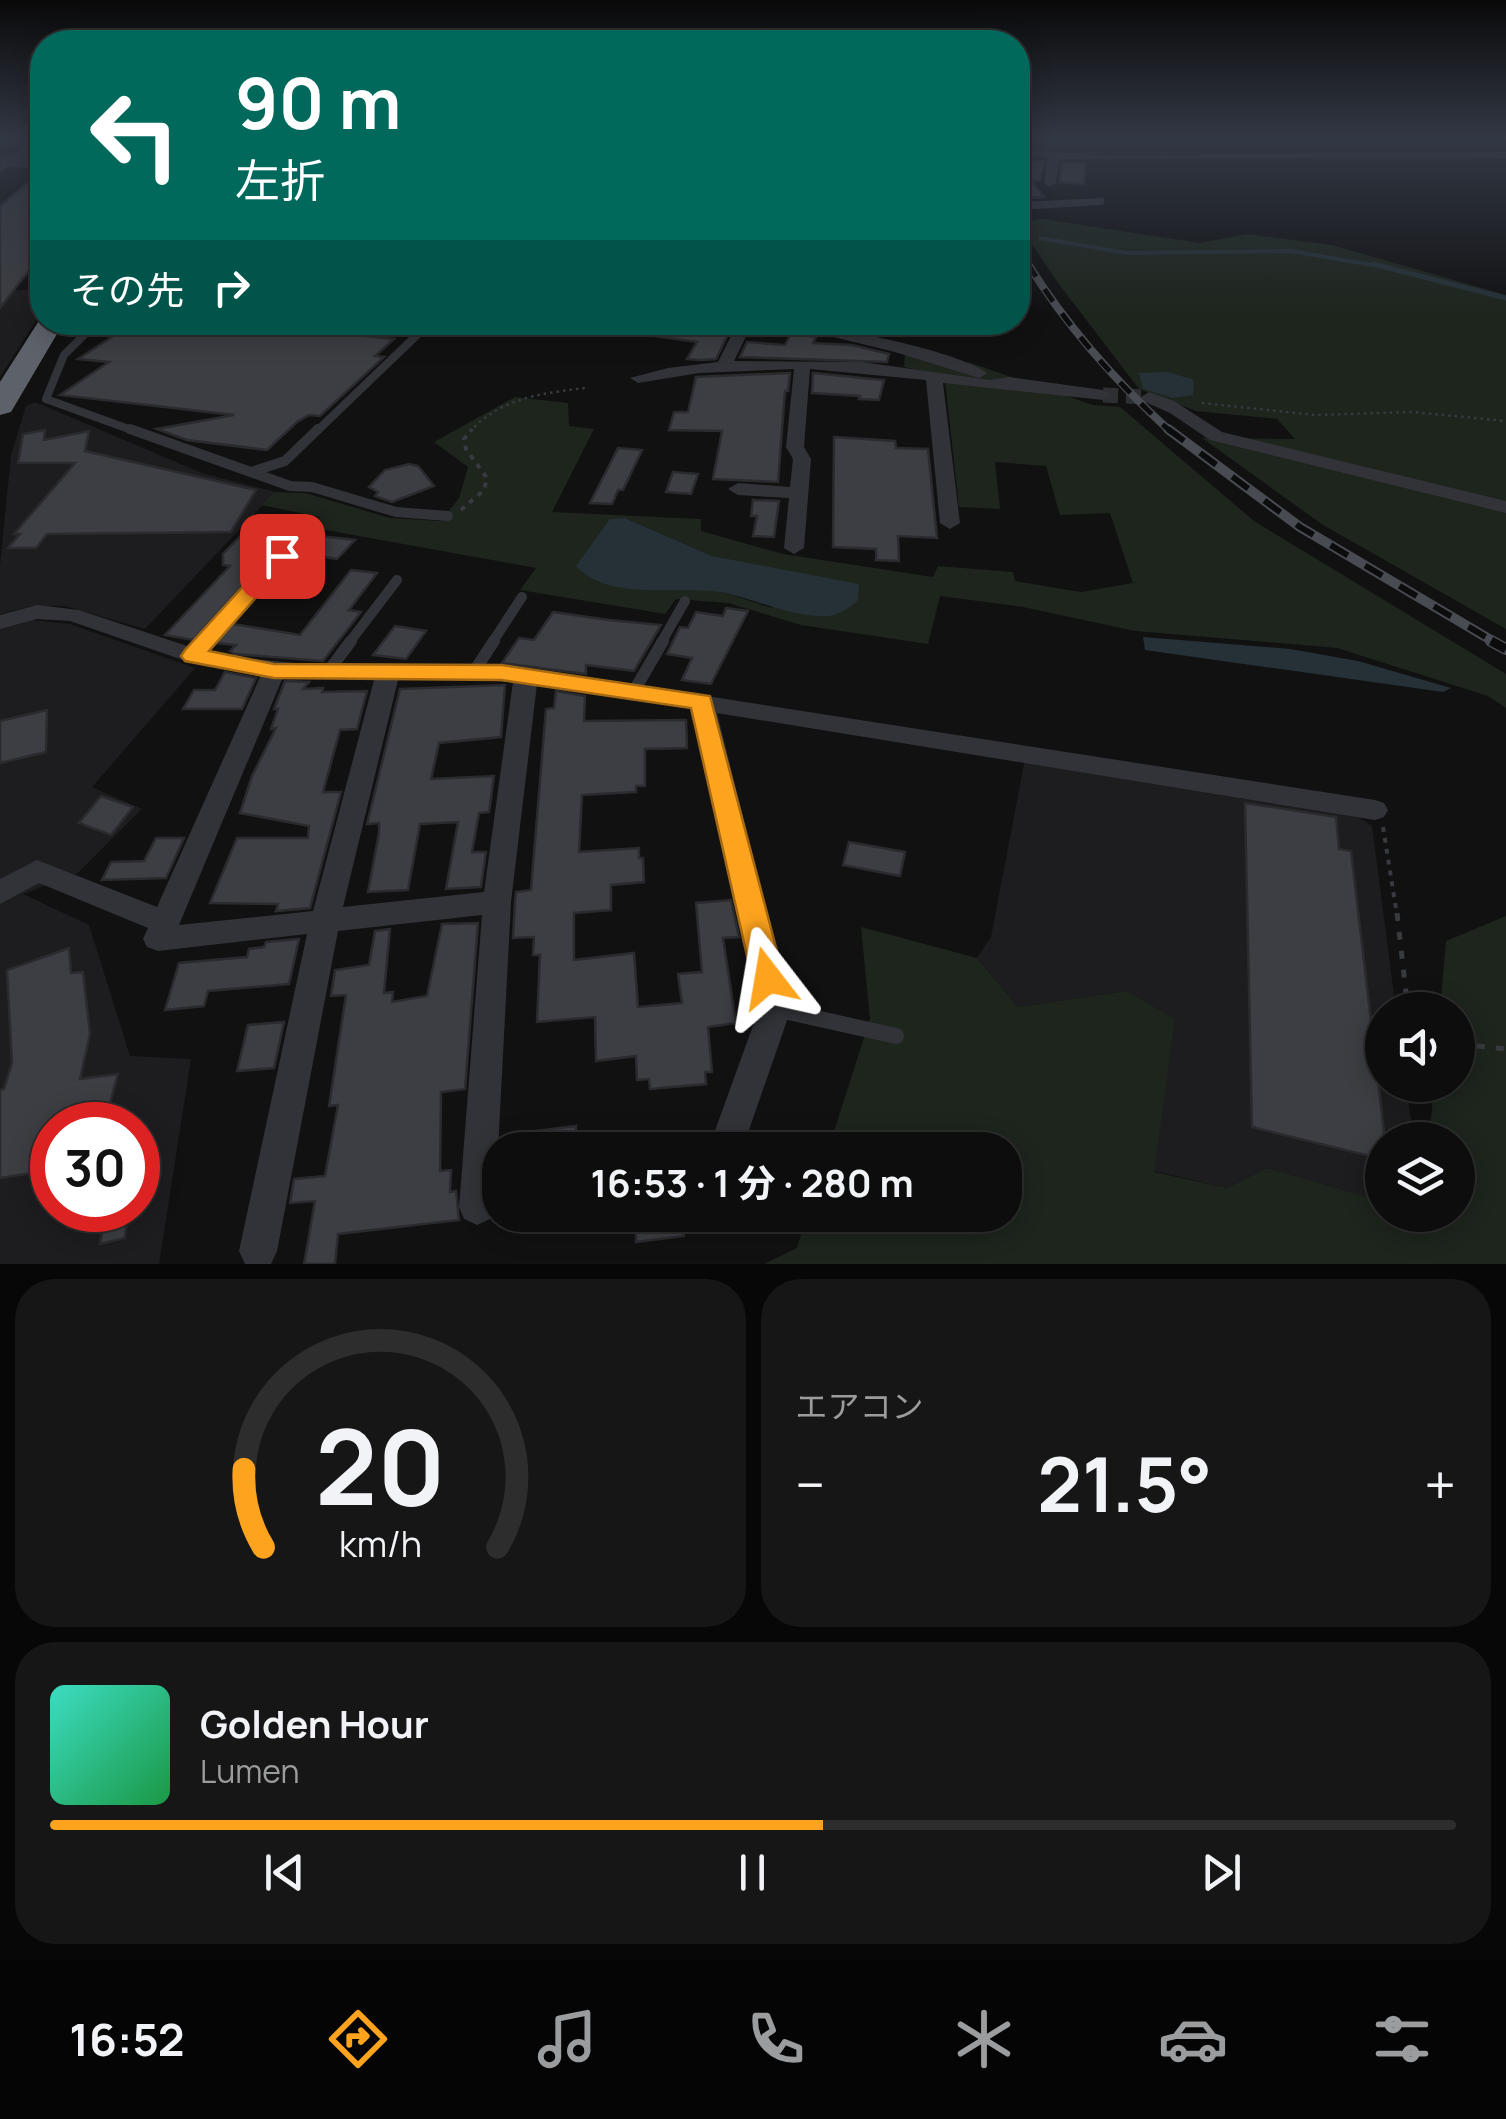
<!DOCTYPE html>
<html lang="ja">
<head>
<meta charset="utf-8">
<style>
  :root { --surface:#0d0d0e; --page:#161617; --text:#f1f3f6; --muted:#9a9c9e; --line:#2d2d2e; --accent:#fea31d }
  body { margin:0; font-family:Manrope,"Noto Sans JP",sans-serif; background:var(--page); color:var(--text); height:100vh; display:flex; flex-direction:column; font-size:38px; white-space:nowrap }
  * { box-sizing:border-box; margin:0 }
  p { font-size:32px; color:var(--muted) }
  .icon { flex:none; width:55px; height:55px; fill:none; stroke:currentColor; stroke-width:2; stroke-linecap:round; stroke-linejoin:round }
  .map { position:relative; height:1264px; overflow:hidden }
  .sheet { display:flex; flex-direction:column; gap:15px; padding:15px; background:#070708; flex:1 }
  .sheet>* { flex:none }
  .banner { position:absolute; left:30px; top:30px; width:1000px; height:305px; border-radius:40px; box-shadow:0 5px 25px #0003,0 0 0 2px var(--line); background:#00695c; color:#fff; overflow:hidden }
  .buttons { position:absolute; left:1365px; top:992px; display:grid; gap:20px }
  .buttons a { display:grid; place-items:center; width:110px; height:110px; border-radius:50%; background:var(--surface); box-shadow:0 5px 25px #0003,0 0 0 2px var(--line); font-size:50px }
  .speed { position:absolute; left:30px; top:1102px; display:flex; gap:20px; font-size:50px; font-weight:700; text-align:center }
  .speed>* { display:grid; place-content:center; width:130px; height:130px; border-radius:50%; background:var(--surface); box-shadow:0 5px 25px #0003,0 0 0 2px var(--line); line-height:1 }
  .speed .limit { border:15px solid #d22; background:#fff; color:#111 }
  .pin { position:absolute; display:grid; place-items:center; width:85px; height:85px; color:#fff; margin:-42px; border-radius:20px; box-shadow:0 5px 15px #0006 }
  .me { position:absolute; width:110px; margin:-55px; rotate:346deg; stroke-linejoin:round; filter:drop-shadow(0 0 8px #0008) }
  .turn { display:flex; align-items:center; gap:35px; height:210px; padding:0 40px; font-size:45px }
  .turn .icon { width:130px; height:130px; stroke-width:2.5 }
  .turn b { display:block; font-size:70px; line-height:85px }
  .then { display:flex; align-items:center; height:95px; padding:0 40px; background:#0003; gap:20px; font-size:38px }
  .big { font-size:75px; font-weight:700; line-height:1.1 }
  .sheet .card { flex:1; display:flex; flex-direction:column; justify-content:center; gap:15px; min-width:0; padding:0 35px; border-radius:40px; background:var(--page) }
  .sheet .dial { align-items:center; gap:0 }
  .dial svg { height:260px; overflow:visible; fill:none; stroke:var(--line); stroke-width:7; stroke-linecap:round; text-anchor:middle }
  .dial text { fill:var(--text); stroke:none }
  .song { display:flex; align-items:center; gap:30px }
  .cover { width:120px; height:120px; border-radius:15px; background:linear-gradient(135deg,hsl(170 70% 55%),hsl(140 70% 35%)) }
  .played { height:10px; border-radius:5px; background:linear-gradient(90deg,var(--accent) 55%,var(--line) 55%) }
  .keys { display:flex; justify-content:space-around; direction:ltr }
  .heat { display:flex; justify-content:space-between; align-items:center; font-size:55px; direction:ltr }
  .sheet .tiles { flex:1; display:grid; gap:15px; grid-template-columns:1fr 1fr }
  .card:last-child { grid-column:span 2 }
  .trip { position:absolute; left:482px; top:1132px; width:540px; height:100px; border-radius:40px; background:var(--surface); box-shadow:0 5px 25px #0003,0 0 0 2px var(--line); font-weight:700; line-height:100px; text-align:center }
  .tab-bar { display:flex; height:160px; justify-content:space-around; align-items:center; background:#050506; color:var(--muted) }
  .tab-bar .icon { width:70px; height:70px }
  .tab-bar .current { color:var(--accent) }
  .tab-bar b { font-size:45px; color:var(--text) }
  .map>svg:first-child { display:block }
</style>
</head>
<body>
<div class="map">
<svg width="1506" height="1264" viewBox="0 0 1506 1264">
  <rect width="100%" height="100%" fill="#111112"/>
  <g fill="#1d1d1f" fill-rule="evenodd">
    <path d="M42,289V311L0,377V291Z"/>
    <path d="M35,402L202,473L275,492L145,629L65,606H32L0,614V565L11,455L26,406Z"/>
    <path d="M33,620L70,624L195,668L92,787L142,809L78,873L23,894L89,925L130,1056L191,1059L159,1264H0V628ZM52,1125H138V1210H52Z"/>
    <path d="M1025,759L1348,810L1372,826L1396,1010H1382V1085H1406L1414,1140H1382V1201L1267,1168L1227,1188L1154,1171L1126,991L1018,1007L977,958L991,937Z"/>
  </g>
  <g fill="#1d251d" fill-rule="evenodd">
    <path d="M1043,219L1200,243L1248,234L1332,245L1506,295V629L1323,525L1202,438L1295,439L1277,419L1196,411L1139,389L1058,283L1018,223Z"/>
    <path d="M905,353L971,363L1093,405L1120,407L1254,521L1506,674V708L1488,696L1337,648L1135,631L1023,607L940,596L928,644L801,625L728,603L676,599L665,614L520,590L536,568L309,527L320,517L261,505L275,492L305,493L390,518L441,521L459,498L468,467L434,442L515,397L568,403L569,426L594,429L552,512L701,519V531L783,554L933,577L938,566L1013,572L1015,581L1081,592L1133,583L1110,513L1060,515L1046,466L995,462L1000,509L959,507L945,380L943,375L904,367ZM625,518L712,556L767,568L772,608L723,592Z"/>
    <path d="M1506,916V1264H764L797,1248L807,1215H1005V1150H828L870,1019L861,927L977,958L1018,1007L1126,991L1175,1019L1154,1172L1227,1188L1267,1168L1382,1201V1215H1458V1140H1429L1434,1085H1458V1010H1440L1446,941Z"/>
  </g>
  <g fill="#263137">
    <path d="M1168,372L1194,380L1193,395L1173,398L1143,389L1139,373Z"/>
    <path d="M625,518L712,556L859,584L858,600C846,611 835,618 817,616C785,614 756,600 726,593C682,584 609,603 576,566L610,519Z"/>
    <path d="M1143,637L1290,649L1358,661L1451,688L1443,692L1145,650Z"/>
  </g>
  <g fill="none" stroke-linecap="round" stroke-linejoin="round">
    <path stroke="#263137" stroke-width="4" d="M1040,238L1126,253L1291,251L1384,267"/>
    <path stroke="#263137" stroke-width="5" d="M1373,264L1506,298"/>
    <path fill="#263137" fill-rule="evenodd" d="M0,155L42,156V168L0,167Z"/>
  </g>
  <g fill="#3d3e43" stroke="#2b2b2f" stroke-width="2.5">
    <path d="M1018,160L1044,161L1040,181H1031L1044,197L1018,198Z"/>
    <path d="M1062,163H1085L1084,184L1060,182Z"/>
    <path d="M42,171V264H34L0,308V206Z"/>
    <path d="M135,322H237L394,339L375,356L384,357L320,416L309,415L297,422L267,450L187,440L157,429L234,415L60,395L109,362L78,359Z"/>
    <path d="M640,322H697L732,326L716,359L700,360L687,359L697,342L640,334Z"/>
    <path d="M791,334L816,337L813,343L852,345L889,354L887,362L740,357L747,342L785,345Z"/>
    <path d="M790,373L788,391H785L778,482L713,479L722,431L669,430L674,412H688L696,377Z"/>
    <path d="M813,373L882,380H884L879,400L859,399L860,396L812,393Z"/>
    <path d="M45,430L44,440L89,431L85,451L256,490L231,532L47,534L36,548H8L20,534H14L75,463H18L23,434Z"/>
    <path d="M834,437L895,441L896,448L928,449L937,538L898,536L899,561L876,560V549L833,547Z"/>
    <path d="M618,448L642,450L623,490H618L612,504L590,503Z"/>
    <path d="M409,464L418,466L434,486L392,502L375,496L378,492L369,487L385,470Z"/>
    <path d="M673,472L698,474L691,494L666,492Z"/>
    <path d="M753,500L779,501L774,537L753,536L757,516H751Z"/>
    <path d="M248,528L291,533L193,640L165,635L230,566L223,565V554Z"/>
    <path d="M312,535L355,540L337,559L296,553Z"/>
    <path d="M351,570L377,573L349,610L361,612L323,661L235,654L230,651L236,645L216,643L233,624L300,635Z"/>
    <path d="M726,608L748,611L711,684L682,680L692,658L667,654L680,627L688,628L696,612L723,616Z"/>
    <path d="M553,612L609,620L661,625L634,671L586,665V674L502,663L519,638L534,640Z"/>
    <path d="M395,626L426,631L406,659L373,655Z"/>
    <path d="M225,672L256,678L242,709H183L194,690H215Z"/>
    <path d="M285,681L309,682L303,689L323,688L322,692L367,691L357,729L340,730L323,792H341L310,908L276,911L278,904L210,903L237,838H308L309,826L240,813L252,776L276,728L271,729L278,709H274Z"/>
    <path d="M505,685L501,737L439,743L431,779L494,776L489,812L479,813L472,852H486L481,887L446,889L458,822L420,824L408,890L368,892L379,833V823L367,824L400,689Z"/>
    <path d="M556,691L585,696L584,721L686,720L687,748L645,749V786H636V792L582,795L579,852L639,848V858H643L644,882L611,885V910L574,913V960L634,953L638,1007L682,1003L678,974L702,972L696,903L731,900L739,937L723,938L736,1023L708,1027L712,1072H705L706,1084L650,1089L649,1079L637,1080L636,1056L596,1061L595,1017L537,1022L540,955H533L534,937L513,938L515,902L516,892L531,890L546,709L554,708Z"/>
    <path d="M47,710L46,752L0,763V721Z"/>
    <path d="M101,796L133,807L111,835L79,823Z"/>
    <path d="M1245,803L1336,817L1339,849L1351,851L1385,1140L1382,1159L1252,1127Z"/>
    <path d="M156,838H184L166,878L102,880L111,862L144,861Z"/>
    <path d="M849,842L905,852L900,876L843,865Z"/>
    <path d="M478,923L465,1089L441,1092L440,1171L451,1170L450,1192L456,1191L459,1220L338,1234L335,1264H304L315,1201L290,1203L294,1179L325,1176L338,1105L329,1106L346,995L331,996L335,970L369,965L375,931L390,929L384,993L393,992L392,1002L427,996L442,924Z"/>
    <path d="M299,939L289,984L208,991L204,1006L165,1010L179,963L247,957L249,949L264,947L266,942Z"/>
    <path d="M69,948L71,973L83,972L90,1034L80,1079L118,1074L104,1125H52V1170L0,1178V1090L4,1089L12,1063L7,970Z"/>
    <path d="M284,1022L274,1068L237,1071L248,1025Z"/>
    <path d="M576,1126L575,1150H527V1132Z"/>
    <path d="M106,1210H128L125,1238L100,1244Z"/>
    <path d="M636,1215H683L684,1236L636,1242Z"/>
  </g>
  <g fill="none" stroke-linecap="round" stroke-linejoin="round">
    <path stroke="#2e2f32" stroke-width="15" stroke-dasharray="15 8" stroke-linecap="butt" d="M1103,395L1149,397"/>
    <g stroke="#373a3f" stroke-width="2.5" stroke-dasharray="2.5 4" stroke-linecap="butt">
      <path d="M1202,403L1315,415L1412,412L1506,421"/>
      <path d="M470,432C499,398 544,393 585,388"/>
    </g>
    <g stroke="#373a3f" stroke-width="4" stroke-dasharray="5 6" stroke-linecap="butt">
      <path d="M461,510L484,490L487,478L466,449L464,439L472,429"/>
      <path d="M1383,827L1397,915"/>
    </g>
    <g stroke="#373a3f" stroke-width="5" stroke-dasharray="8 11" stroke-linecap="butt">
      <path d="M1397,913L1408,1010"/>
      <path d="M1458,1044L1506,1049"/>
    </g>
    <g stroke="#323338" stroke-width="8">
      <path d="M97,322L64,355L46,399L137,432"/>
      <path d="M298,322L418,334L316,432"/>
    </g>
    <g stroke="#323338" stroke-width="10">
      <path d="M130,429L290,486L312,487L396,512L448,516"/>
      <path d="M251,472L285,461L318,429"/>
      <path d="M204,643L304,531"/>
      <path d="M349,643L397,580"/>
      <path d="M492,643L522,597"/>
      <path d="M661,643L685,601"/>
    </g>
    <g stroke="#323338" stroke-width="12">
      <path d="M193,655L206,641"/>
      <path d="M475,670L494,641"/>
      <path d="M327,673L351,641"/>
      <path d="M634,691L663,641"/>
    </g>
    <path stroke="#323338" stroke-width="16" d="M775,1009L896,1036"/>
    <g fill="#323338" fill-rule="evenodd">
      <path d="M33,138H42L36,150L0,172V164L28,146Z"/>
      <path d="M1018,150L1103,155L1506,152V158L1059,159L1056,183L1050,187L1044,183L1048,158L1018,156Z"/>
      <path d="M1104,198V204L1100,205L1018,210V202Z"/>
      <path d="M738,322H753L734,361L862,362L990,380L1009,377L1103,390L1111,395L1103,400L943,383L960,523L950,529L940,523L926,380L810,369L804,447L811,459L804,548L794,554L784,548L789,498L738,495L728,489L738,483L790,487L793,459L786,447L794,369L699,373L638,383L630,378L668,368L718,362Z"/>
      <path d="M772,322C813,322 956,349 987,373L979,378L895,352Z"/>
      <path d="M1149,392L1174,401L1222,432L1506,501V513L1210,440L1170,413L1143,401L1141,397Z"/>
      <path d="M37,605L79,610L196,649L232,657L316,665L526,668L1375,800L1384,803L1388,810L1384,817L1375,820L717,713L791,1009L742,1150H708L759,1009L692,709L537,684L511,902L495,1207L490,1219L477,1225L464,1219L459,1207L482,915L338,931L277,1251L271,1264H245L239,1251L307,934L158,951L147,947L143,939L148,928L39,883L0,904V879L37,860L157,907L261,675L183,660L70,621L37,619L0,629V615ZM283,677L374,680L313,911L179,925ZM442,679L513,682L484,892L343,907L398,680Z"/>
    </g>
    <path fill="#5d6169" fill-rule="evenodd" d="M42,316V322H64L11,412L0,415V382Z"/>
    <defs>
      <path id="rail-far3" d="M1018,249L1029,267"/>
      <path id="rail-far2" d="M1028,264C1068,328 1115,381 1171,432"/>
      <path id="rail-far1" d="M1168,429L1300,527L1496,643"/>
      <path id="rail" d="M1491,641L1506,649"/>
    </defs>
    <use href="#rail-far3" stroke="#484b51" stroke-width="6"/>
    <use href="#rail-far2" stroke="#484b51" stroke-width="8"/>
    <use href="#rail-far1" stroke="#484b51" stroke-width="10"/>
    <use href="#rail" stroke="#484b51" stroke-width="12"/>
    <use href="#rail-far3" stroke="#0c0c0d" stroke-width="4" stroke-dasharray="12" stroke-linecap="butt"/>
    <use href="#rail-far2" stroke="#0c0c0d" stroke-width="5" stroke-dasharray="15" stroke-linecap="butt"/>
    <use href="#rail-far1" stroke="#0c0c0d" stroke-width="6" stroke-dasharray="20" stroke-linecap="butt"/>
    <use href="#rail" stroke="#0c0c0d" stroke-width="9" stroke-dasharray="26" stroke-linecap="butt"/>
  </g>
  <linearGradient id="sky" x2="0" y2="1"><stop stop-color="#09090a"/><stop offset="0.44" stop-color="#323844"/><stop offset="1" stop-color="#323844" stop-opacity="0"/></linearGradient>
  <rect width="1506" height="315" fill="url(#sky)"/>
  <path fill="#fea31d" stroke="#a56a13" stroke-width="2.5" d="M282,550L289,552L292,556L289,560L209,651L274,664L501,665L710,696L784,978L779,987L768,991L757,987L752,978L691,708L501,680L274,678L185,661L181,656L185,650L274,552Z"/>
</svg>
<div class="buttons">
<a><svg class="icon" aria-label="sound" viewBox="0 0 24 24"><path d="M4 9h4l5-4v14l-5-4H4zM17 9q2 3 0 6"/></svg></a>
<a><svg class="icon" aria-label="layers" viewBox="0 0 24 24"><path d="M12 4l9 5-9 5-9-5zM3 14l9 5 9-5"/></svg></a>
</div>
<div class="speed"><div class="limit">30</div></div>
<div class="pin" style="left:282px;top:556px;background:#d93025"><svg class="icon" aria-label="arrive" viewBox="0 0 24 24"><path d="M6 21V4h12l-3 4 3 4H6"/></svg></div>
<svg class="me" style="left:768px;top:978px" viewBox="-20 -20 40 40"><path d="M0-17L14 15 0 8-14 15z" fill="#fea31d" stroke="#fff" stroke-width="4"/></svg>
<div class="trip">16:53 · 1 分 · 280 m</div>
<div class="banner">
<div class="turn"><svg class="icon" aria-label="left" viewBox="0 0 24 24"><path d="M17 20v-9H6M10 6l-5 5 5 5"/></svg><div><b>90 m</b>左折</div></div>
<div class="then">その先<svg class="icon" aria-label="right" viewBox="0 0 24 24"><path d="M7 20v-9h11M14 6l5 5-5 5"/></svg></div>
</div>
</div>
<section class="sheet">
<div class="tiles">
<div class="card dial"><svg viewBox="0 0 100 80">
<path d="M14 69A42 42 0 1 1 86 69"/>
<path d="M14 69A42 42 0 0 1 8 45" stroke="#fea31d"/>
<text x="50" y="56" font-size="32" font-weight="700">20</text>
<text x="50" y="72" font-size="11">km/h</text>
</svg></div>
<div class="card"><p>エアコン</p>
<div class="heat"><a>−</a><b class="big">21.5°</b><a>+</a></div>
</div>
<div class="card">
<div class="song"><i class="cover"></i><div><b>Golden Hour</b><p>Lumen</p></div></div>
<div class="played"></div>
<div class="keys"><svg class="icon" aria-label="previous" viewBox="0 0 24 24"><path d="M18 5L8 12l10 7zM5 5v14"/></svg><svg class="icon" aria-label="pause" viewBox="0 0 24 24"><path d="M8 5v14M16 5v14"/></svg><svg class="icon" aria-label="next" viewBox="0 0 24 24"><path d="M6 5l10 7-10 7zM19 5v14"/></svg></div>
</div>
</div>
</section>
<nav class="tab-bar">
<b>16:52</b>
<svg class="icon current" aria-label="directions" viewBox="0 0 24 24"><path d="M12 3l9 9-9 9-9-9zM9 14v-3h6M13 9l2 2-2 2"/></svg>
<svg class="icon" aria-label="music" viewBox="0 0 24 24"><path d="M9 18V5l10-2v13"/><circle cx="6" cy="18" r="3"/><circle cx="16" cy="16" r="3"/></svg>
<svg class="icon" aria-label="phone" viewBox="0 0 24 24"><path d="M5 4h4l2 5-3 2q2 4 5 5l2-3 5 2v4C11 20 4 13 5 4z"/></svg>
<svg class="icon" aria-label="climate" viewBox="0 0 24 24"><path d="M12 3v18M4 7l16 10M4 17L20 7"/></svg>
<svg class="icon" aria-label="car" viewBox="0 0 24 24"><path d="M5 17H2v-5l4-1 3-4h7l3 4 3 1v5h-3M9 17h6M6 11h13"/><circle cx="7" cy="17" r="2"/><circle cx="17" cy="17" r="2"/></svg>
<svg class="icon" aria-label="filters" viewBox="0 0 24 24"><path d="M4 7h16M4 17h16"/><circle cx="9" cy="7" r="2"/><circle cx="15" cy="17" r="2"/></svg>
</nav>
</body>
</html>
